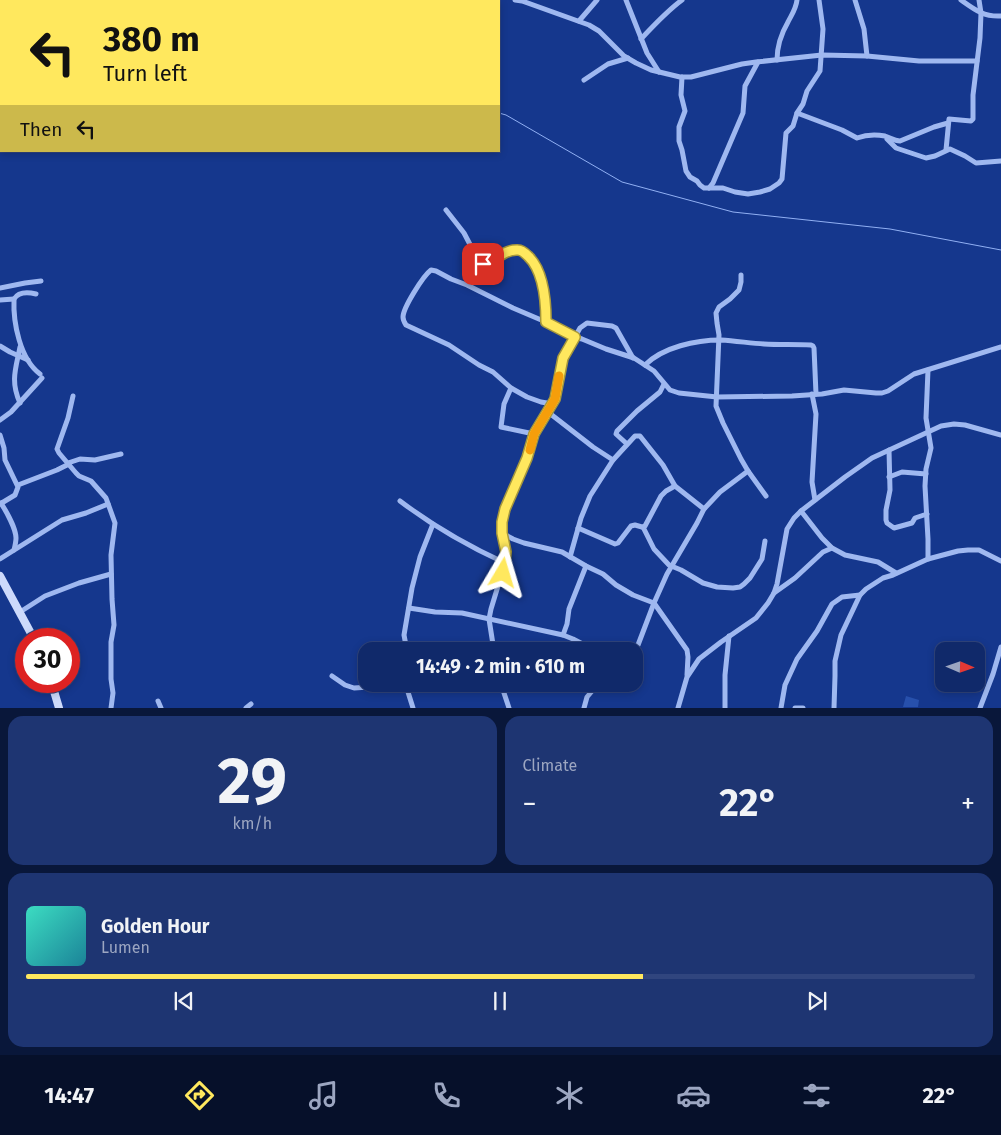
<!DOCTYPE html>
<html lang="en">
<head>
<meta charset="utf-8">
<style>
  :root { --surface:#10296a; --page:#1e3572; --text:#f1f3f6; --muted:#9ca6c1; --line:#30457e; --accent:#ffe85e }
  body { margin:0; font-family:"Fira Sans",sans-serif; background:var(--page); color:var(--text); height:100vh; display:flex; flex-direction:column; font-size:19px; white-space:nowrap }
  * { box-sizing:border-box; margin:0 }
  p { font-size:16px; color:var(--muted) }
  .icon { flex:none; width:28px; height:28px; fill:none; stroke:currentColor; stroke-width:2; stroke-linecap:round; stroke-linejoin:round }
  .map { position:relative; height:708px; overflow:hidden }
  .details { display:flex; flex-direction:column; gap:8px; padding:8px; background:#09173a; flex:1 }
  .details>* { flex:none }
  .guide { position:absolute; left:0px; top:0px; width:500px; height:152px; box-shadow:0 2px 8px #0003,0 0 0 1px var(--line); background:#ffe85e; color:#111; overflow:hidden }
  .needle { width:32px; rotate:92deg }
  .fabs { position:absolute; left:935px; top:642px; display:grid; gap:10px }
  .fabs a { display:grid; place-items:center; width:50px; height:50px; border-radius:10px; background:var(--surface); box-shadow:0 2px 8px #0003,0 0 0 1px var(--line); font-size:25px }
  .speed { position:absolute; left:15px; top:628px; display:flex; gap:10px; font-size:25px; font-weight:700; text-align:center }
  .speed>* { display:grid; place-content:center; width:65px; height:65px; border-radius:50%; background:var(--surface); box-shadow:0 2px 8px #0003,0 0 0 1px var(--line); line-height:1 }
  .speed .limit { border:8px solid #d22; background:#fff; color:#111 }
  .pin { position:absolute; display:grid; place-items:center; width:42px; height:42px; color:#fff; margin:-21px; border-radius:10px; box-shadow:0 2px 8px #0006 }
  .me { position:absolute; width:55px; margin:-28px; rotate:7deg; stroke-linejoin:round; filter:drop-shadow(0 0 4px #0008) }
  .turn { display:flex; align-items:center; gap:18px; height:105px; padding:0 20px; font-size:22px }
  .turn .icon { width:65px; height:65px; stroke-width:2.5 }
  .turn b { display:block; font-size:35px; line-height:42px }
  .then { display:flex; align-items:center; height:48px; padding:0 20px; background:#0003; gap:10px; font-size:19px }
  .big { font-size:38px; font-weight:700; line-height:1.1 }
  .details .card { flex:1; display:flex; flex-direction:column; justify-content:center; gap:8px; min-width:0; padding:0 18px; border-radius:15px; background:var(--page) }
  .details .dial { align-items:center; gap:0 }
  .dial b { font-size:65px; line-height:1 }
  .song { display:flex; align-items:center; gap:15px }
  .cover { width:60px; height:60px; border-radius:8px; background:linear-gradient(135deg,hsl(170 70% 55%),hsl(190 70% 35%)) }
  .played { height:5px; border-radius:2px; background:linear-gradient(90deg,var(--accent) 65%,var(--line) 65%) }
  .keys { display:flex; justify-content:space-around; direction:ltr }
  .heat { display:flex; justify-content:space-between; align-items:center; font-size:28px; direction:ltr }
  .details .tiles { flex:1; display:grid; gap:8px; grid-template-columns:1fr 1fr }
  .card:last-child { grid-column:span 2 }
  .trip { position:absolute; left:358px; top:642px; width:285px; height:50px; border-radius:15px; background:var(--surface); box-shadow:0 2px 8px #0003,0 0 0 1px var(--line); font-weight:700; line-height:50px; text-align:center }
  .tabs { display:flex; height:80px; justify-content:space-around; align-items:center; background:#06102a; color:var(--muted) }
  .tabs .icon { width:35px; height:35px }
  .tabs .active { color:var(--accent) }
  .tabs b { font-size:22px; color:var(--text) }
  .map>svg:first-child { display:block }
</style>
</head>
<body>
<div class="map">
<svg width="1001" height="708" viewBox="0 0 1001 708">
  <rect width="100%" height="100%" fill="#15378d"/>
  <path fill="#2750ac" d="M906,696L919,700L918,707H903Z"/>
  <g fill="none" stroke-linecap="round" stroke-linejoin="round">
    <g stroke="#91b0f3" stroke-width="1">
      <path d="M65,0L68,1"/>
      <path d="M499,113L506,115L622,182L733,212L890,229L1001,250"/>
    </g>
    <g stroke="#9fb8f0" stroke-width="5">
      <path d="M515,0L522,1L589,25L599,31L624,56L636,63L651,70L680,77H691L742,64L756,62L822,55L867,56L919,61H977"/>
      <path d="M626,0L647,53L659,72"/>
      <path d="M855,0L864,29L867,56"/>
      <path d="M961,0C975,10 984,17 1001,16"/>
      <path d="M474,1L475,0"/>
      <path d="M579,21L597,0"/>
      <path d="M641,39C654,25 667,11 682,0"/>
      <path d="M777,60C777,46 781,34 788,22C792,14 796,9 797,0"/>
      <path d="M682,77L681,95L685,111L679,127V141L682,150L686,171L690,177L697,181L700,185L704,188H723L735,192L748,194L760,192L770,189L779,183L782,179L786,133L793,126L797,113L803,104L807,91L820,71L823,29L819,0"/>
      <path d="M584,80L608,64L628,58"/>
      <path d="M797,113L842,130L857,138C865,135 875,134 885,136C891,138 894,141 900,141L934,127L948,123"/>
      <path d="M887,139L896,148L926,158L935,156L950,149L965,156L976,163L1001,161"/>
      <path d="M946,150L949,119L971,121L973,119V95L980,38L981,13L979,0"/>
      <path d="M709,188L713,183L743,113L745,86L758,62"/>
      <path d="M446,210L464,233L475,254L483,264L487,265C496,259 506,249 518,250C522,250 525,253 528,256C545,272 546,301 546,322"/>
      <path d="M741,275V282L739,290L730,299L719,307L716,313L717,323L719,335L716,406L723,423L741,459L748,471L766,496"/>
      <path d="M0,288L25,283L41,281"/>
      <path d="M36,294C28,292 19,291 14,299C13,323 20,359 40,374"/>
      <path d="M0,300L14,299"/>
      <path d="M0,346L10,352L28,360"/>
      <path d="M645,365C663,347 696,340 721,340C736,341 750,343 764,344C780,345 795,344 811,345L813,346L814,348L816,394"/>
      <path d="M511,388L504,404L501,427L534,434"/>
      <path d="M812,394L816,414L812,482L815,500"/>
      <path d="M73,396L68,418L57,449L59,453L76,473L79,476L91,481L106,498L115,523L111,555L112,599L114,625L111,642V679L113,693L111,708"/>
      <path d="M20,403C10,381 16,368 20,347"/>
      <path d="M553,404L541,402L527,397L511,388L493,372L479,365L449,345L406,325C404,322 403,320 403,317C403,308 423,276 431,270L436,271L451,279L467,285L513,308L553,325L575,337L580,328L587,323L612,326L616,328L633,358"/>
      <path d="M548,412L593,447L613,460"/>
      <path d="M0,420L11,412L42,378"/>
      <path d="M0,435L4,448L5,460L18,487L15,495L0,504"/>
      <path d="M627,444L616,434L617,431L637,411L660,392L664,384"/>
      <path d="M889,450L890,490L886,510V520L887,523L894,528L912,523L915,518L927,514"/>
      <path d="M68,463L80,459L95,460L121,454"/>
      <path d="M889,477L902,472L926,474"/>
      <path d="M18,485L57,470L69,464"/>
      <path d="M400,501C433,526 468,546 505,563"/>
      <path d="M1,503C6,511 16,529 16,538C16,542 15,546 14,550"/>
      <path d="M801,511L822,538L832,548L845,555L878,562L896,573"/>
      <path d="M643,527L654,549L669,565L681,570L703,583L717,587L733,588L740,587L744,584L750,578L762,559L765,541"/>
      <path d="M578,528L615,544L618,543L631,526L635,525L642,527L645,526L661,496L666,491L675,486"/>
      <path d="M502,533L513,539L524,543L562,552L586,566L603,574L616,585L633,595L654,603L687,650L688,657L687,675"/>
      <path d="M570,557L581,518L590,496L613,460L635,436H640L663,465L675,486L704,509"/>
      <path d="M0,559L62,520L86,513L108,504"/>
      <path d="M928,559V539L925,486L926,469L931,448L926,418L928,370"/>
      <path d="M774,593L795,578L823,552L832,548"/>
      <path d="M409,608L435,612L462,613L563,635L573,639L596,651"/>
      <path d="M20,612L45,596L79,583L111,574"/>
      <path d="M563,635L567,624L569,609L586,566"/>
      <path d="M407,651L404,635L412,588L420,557L433,524"/>
      <path d="M494,651L489,619L491,609L505,563L506,552L502,533V522L505,509L527,458L534,434L555,399L563,358L575,337L582,339L606,349L634,358L654,371L670,390L679,393L717,397L792,396L822,394L844,390L876,393H882L888,391L914,374L1001,347"/>
      <path d="M633,651L638,645L654,603L667,574L697,523L704,509L720,492L748,471"/>
      <path d="M332,676L345,685L354,688L385,686L404,687L429,684"/>
      <path d="M408,684V692L413,708"/>
      <path d="M501,684L509,708"/>
      <path d="M158,701L161,708"/>
      <path d="M246,708L251,704"/>
      <path d="M584,708L587,697L598,684"/>
      <path d="M678,708L687,677L699,659L721,642L756,618L768,603L774,593L777,584L787,529L794,518L801,511L845,477L872,458L941,426L954,424L965,425L1001,435"/>
      <path d="M725,708V675L729,636"/>
      <path d="M781,708L785,685L797,659L817,631L832,604L842,597L860,595"/>
      <path d="M795,708H803"/>
      <path d="M834,708L835,676V661L841,635L860,595L866,589L883,578L893,575L928,559L958,551L968,550H979L1001,561"/>
      <path d="M980,708L993,674L1001,647"/>
    </g>
    <g stroke="#cddafb" stroke-width="8">
      <path d="M0,576L34,639"/>
      <path d="M51,681L59,708"/>
    </g>
  </g>
  <g fill="none" stroke-linecap="round" stroke-linejoin="round">
    <defs>
      <path id="route" d="M483,264L487,265C496,259 506,249 518,250C522,250 525,253 528,256C544,271 546,302 546,322L575,337L563,358L555,399L534,434L527,458L505,509L502,522V533L506,552L505,563L503,573"/>
    </defs>
    <use href="#route" stroke="#a6973d" stroke-width="12"/>
    <use href="#route" stroke="#ffe85e" stroke-width="9"/>
    <path stroke="#f59e0b" stroke-width="9" d="M530,450L534,434L555,399L559,376"/>
  </g>
</svg>
<div class="fabs">
<a><svg class="needle" viewBox="-14 -14 28 28"><path d="M0-13l5 13h-10z" fill="#e53935"/><path d="M0 13l5-13h-10z" fill="#9ca6c1"/></svg></a>
</div>
<div class="speed"><div class="limit">30</div></div>
<div class="pin" style="left:483px;top:264px;background:#d93025"><svg class="icon" aria-label="arrive" viewBox="0 0 24 24"><path d="M6 21V4h12l-3 4 3 4H6"/></svg></div>
<svg class="me" style="left:503px;top:573px" viewBox="-20 -20 40 40"><path d="M0-17L14 15 0 8-14 15z" fill="#ffe85e" stroke="#fff" stroke-width="4"/></svg>
<div class="trip">14:49 · 2 min · 610 m</div>
<div class="guide">
<div class="turn"><svg class="icon" aria-label="left" viewBox="0 0 24 24"><path d="M17 20v-9H6M10 6l-5 5 5 5"/></svg><div><b>380 m</b>Turn left</div></div>
<div class="then">Then<svg class="icon" aria-label="left" viewBox="0 0 24 24"><path d="M17 20v-9H6M10 6l-5 5 5 5"/></svg></div>
</div>
</div>
<section class="details">
<div class="tiles">
<div class="card dial"><b>29</b><p>km/h</p></div>
<div class="card"><p>Climate</p>
<div class="heat"><a>−</a><b class="big">22°</b><a>+</a></div>
</div>
<div class="card">
<div class="song"><i class="cover"></i><div><b>Golden Hour</b><p>Lumen</p></div></div>
<div class="played"></div>
<div class="keys"><svg class="icon" aria-label="previous" viewBox="0 0 24 24"><path d="M18 5L8 12l10 7zM5 5v14"/></svg><svg class="icon" aria-label="pause" viewBox="0 0 24 24"><path d="M8 5v14M16 5v14"/></svg><svg class="icon" aria-label="next" viewBox="0 0 24 24"><path d="M6 5l10 7-10 7zM19 5v14"/></svg></div>
</div>
</div>
</section>
<nav class="tabs">
<b>14:47</b>
<svg class="icon active" aria-label="directions" viewBox="0 0 24 24"><path d="M12 3l9 9-9 9-9-9zM9 14v-3h6M13 9l2 2-2 2"/></svg>
<svg class="icon" aria-label="music" viewBox="0 0 24 24"><path d="M9 18V5l10-2v13"/><circle cx="6" cy="18" r="3"/><circle cx="16" cy="16" r="3"/></svg>
<svg class="icon" aria-label="phone" viewBox="0 0 24 24"><path d="M5 4h4l2 5-3 2q2 4 5 5l2-3 5 2v4C11 20 4 13 5 4z"/></svg>
<svg class="icon" aria-label="climate" viewBox="0 0 24 24"><path d="M12 3v18M4 7l16 10M4 17L20 7"/></svg>
<svg class="icon" aria-label="car" viewBox="0 0 24 24"><path d="M5 17H2v-5l4-1 3-4h7l3 4 3 1v5h-3M9 17h6M6 11h13"/><circle cx="7" cy="17" r="2"/><circle cx="17" cy="17" r="2"/></svg>
<svg class="icon" aria-label="filters" viewBox="0 0 24 24"><path d="M4 7h16M4 17h16"/><circle cx="9" cy="7" r="2"/><circle cx="15" cy="17" r="2"/></svg>
<b>22°</b>
</nav>
</body>
</html>
